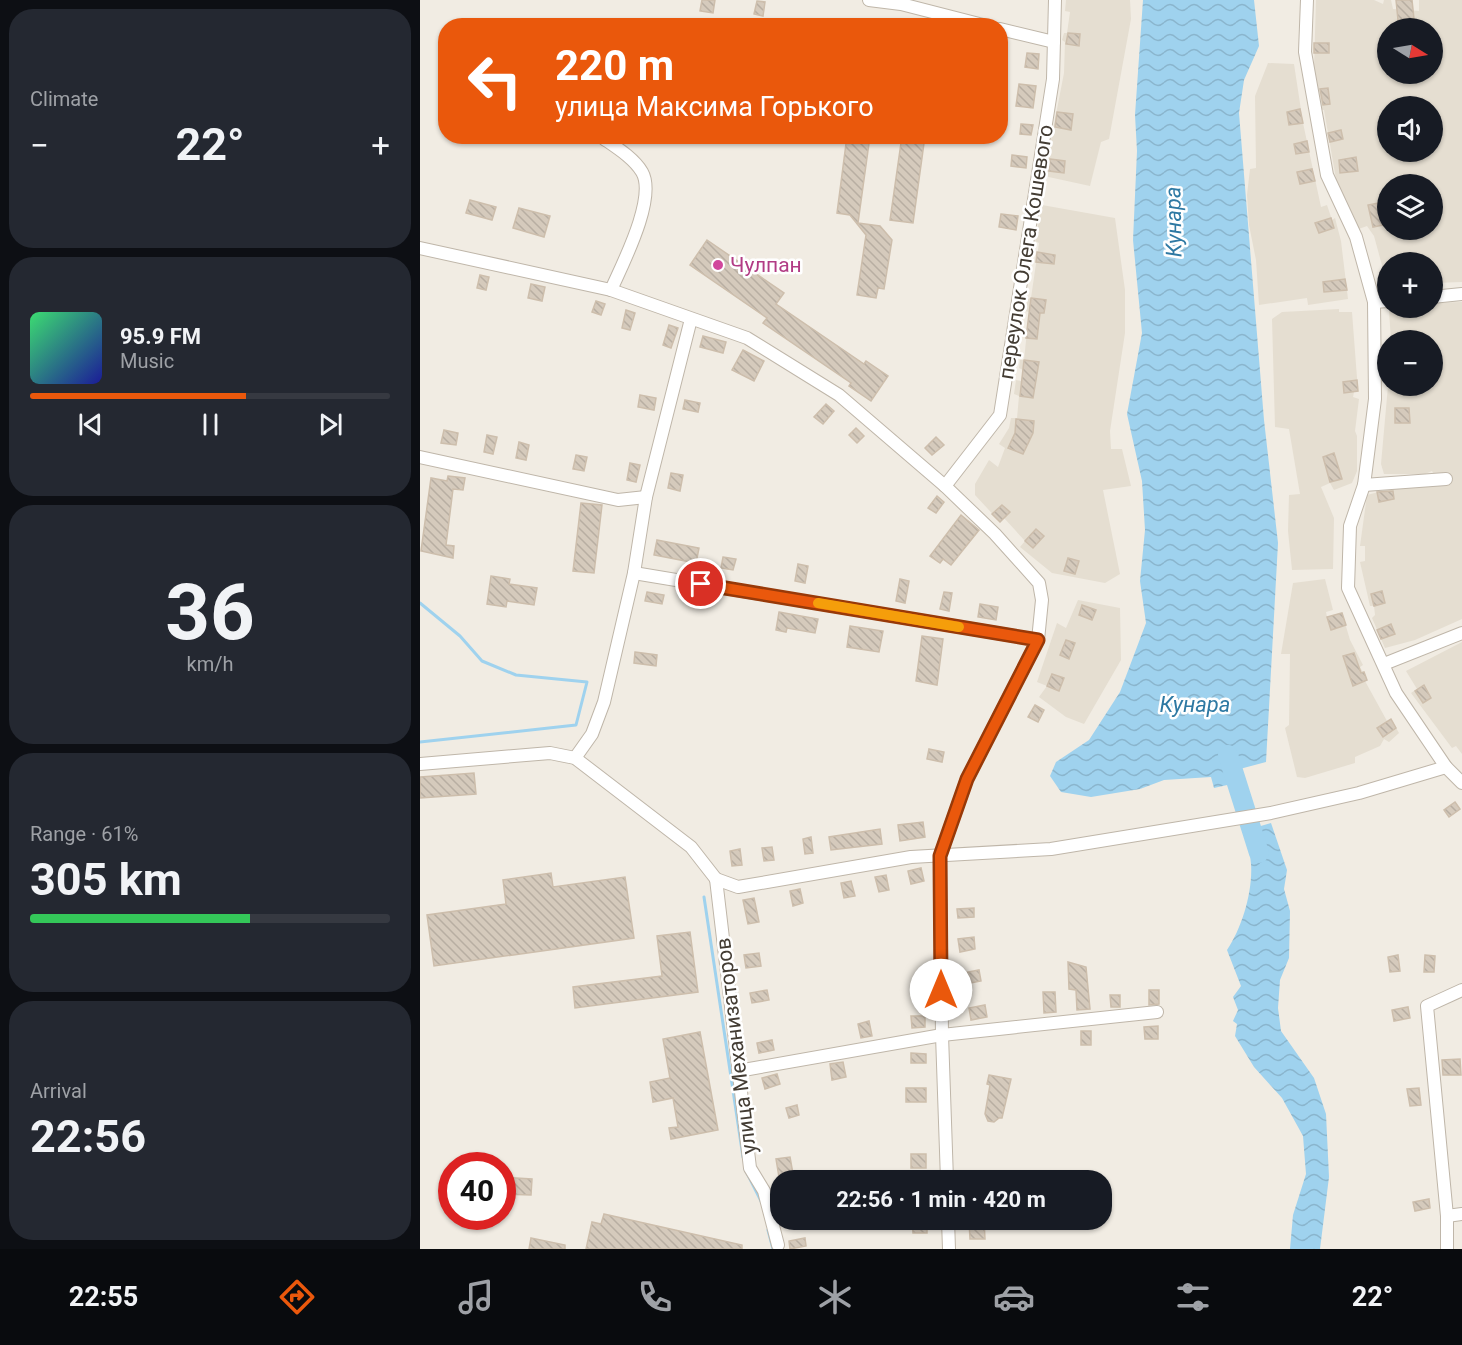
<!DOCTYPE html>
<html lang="en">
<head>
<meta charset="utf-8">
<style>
  :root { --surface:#171b24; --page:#242831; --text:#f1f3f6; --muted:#9ea1a6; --line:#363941; --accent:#ea580c }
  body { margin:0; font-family:Roboto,sans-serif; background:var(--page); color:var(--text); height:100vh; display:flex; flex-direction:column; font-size:22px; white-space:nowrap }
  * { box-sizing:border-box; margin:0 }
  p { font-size:20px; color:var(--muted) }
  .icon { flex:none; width:33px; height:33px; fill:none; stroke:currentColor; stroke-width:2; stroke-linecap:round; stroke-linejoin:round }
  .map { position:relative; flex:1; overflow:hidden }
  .panel { display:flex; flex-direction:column; gap:9px; padding:9px; background:#0d0f14; width:420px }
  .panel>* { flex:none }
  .guide { position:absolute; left:18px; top:18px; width:570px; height:126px; border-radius:24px; box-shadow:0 2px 4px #0004; background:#ea580c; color:#fff; overflow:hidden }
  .needle { width:39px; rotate:101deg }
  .buttons { position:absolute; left:957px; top:18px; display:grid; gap:12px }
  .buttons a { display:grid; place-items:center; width:66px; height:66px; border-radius:50%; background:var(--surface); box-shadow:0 2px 4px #0004; font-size:30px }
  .speed { position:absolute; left:18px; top:1152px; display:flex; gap:12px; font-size:30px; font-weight:700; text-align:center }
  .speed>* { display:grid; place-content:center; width:78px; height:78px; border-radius:50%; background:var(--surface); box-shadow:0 2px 4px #0004; line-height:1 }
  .speed .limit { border:9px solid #d22; background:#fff; color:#111 }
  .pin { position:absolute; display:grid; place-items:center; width:51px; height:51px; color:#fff; margin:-26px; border:3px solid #fff; border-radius:50%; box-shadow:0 2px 6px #0007 }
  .me { position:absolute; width:66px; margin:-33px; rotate:0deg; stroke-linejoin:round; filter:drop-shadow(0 0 4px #0008) }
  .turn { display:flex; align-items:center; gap:21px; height:126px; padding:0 18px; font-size:27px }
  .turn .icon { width:78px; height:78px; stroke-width:2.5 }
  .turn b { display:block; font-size:42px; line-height:51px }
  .big { font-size:45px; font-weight:700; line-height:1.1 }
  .panel .widget { flex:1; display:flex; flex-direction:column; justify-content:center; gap:9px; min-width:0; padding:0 21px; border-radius:24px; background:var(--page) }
  .panel .dial { align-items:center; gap:0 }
  .dial b { font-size:78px; line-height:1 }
  .song { display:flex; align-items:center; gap:18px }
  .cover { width:72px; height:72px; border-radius:9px; background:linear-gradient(135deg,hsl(140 70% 55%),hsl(240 70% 35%)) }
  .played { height:6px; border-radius:3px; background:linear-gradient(90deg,var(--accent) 60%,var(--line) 60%) }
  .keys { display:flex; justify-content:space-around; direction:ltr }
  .heat { display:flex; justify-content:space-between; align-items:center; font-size:33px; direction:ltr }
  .charge { height:9px; border-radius:4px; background:linear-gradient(90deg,#34c759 61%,var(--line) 0) }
  .trip { position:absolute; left:350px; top:1170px; width:342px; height:60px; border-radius:24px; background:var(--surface); box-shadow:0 2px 4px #0004; font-weight:700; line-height:60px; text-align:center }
  .dock { display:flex; height:96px; justify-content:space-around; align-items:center; background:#090b0e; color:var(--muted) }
  .dock .icon { width:42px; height:42px }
  .dock .selected { color:var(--accent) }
  .dock b { font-size:27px; color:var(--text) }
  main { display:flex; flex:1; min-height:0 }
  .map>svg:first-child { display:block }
</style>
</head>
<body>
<main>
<section class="panel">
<div class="widget"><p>Climate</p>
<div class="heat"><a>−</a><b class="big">22°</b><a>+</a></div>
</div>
<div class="widget">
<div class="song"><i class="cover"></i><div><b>95.9 FM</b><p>Music</p></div></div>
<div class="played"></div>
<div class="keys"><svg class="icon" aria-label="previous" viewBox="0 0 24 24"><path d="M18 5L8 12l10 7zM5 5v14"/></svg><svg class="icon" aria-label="pause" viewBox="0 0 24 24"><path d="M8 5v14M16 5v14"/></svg><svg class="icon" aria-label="next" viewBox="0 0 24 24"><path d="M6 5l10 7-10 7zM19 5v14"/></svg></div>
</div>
<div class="widget dial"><b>36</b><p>km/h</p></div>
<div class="widget"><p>Range · 61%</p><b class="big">305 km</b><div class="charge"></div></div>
<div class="widget"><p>Arrival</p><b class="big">22:56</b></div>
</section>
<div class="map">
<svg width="1042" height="1249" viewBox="0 0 1042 1249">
  <defs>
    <pattern id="water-waves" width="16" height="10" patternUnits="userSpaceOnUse" patternTransform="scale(1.5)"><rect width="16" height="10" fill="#9fd2ee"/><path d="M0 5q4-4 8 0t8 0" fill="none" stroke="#8ab5cd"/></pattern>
    <pattern id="building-back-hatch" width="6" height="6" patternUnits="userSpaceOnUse" patternTransform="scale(1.5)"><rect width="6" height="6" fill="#d5cabc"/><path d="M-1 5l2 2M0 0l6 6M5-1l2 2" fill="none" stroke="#b8aea2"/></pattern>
  </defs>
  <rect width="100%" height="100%" fill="#f1ece3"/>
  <g fill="#e5ded1" fill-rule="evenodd">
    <path d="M646,0H710L711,19L689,139L681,142L670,186L624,176L644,73L645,42L642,40L644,33H647L650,12L645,11Z"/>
    <path d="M896,0H954L963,4L964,0H971L973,9L999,11V0H1042V282L1013,283L1012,262H968L967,285L962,286L959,271L963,269L954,236L947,226L936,230L916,179L904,110L899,109L894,67ZM968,28H1012V74H968ZM968,106H1012V152H968ZM968,184H1012V230H968Z"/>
    <path d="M848,63L874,64L883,123L901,207L907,205L912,220L915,218L921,241L928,299L888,305L887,298L839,305L836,260L829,225L827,195L830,169L836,168L835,96Z"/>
    <path d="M622,205L695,218L705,290V333L690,431L691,449H702L711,486L683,490L700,574L685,583L632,573L600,547L605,541L584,518L580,522L555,495V484L569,460L578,467L585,448L579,444L589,428L591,418H597L599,396L594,394L596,380L601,381L603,370L599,368L600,360H604L609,312L605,311L608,299L611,298L619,243L615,241Z"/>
    <path d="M1042,302V619L995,640L965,648L952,618L955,615L954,606H950L940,562L945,561V546H940L947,495L1015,477L1012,471L1005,474H964L961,464L968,386H1012V340H971L969,311L980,308H1012L1013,303Z"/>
    <path d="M919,309V312H932L938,391L934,392L933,397L939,399L935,431L937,436V471L932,483L914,490L910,483L901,487L914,518L913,569L872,570L868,531L869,495L880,494L869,429L855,427L852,319L862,312Z"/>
    <path d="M905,579L913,610L906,612L907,617L922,613L930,640L943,665L940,667L947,680L945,681L967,721L971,719L979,733L969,742L964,739L960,746L935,757V763L885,778L877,777L865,728L869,725L870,654H861L873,583Z"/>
    <path d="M658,600L700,608L701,660L664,724L646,717L619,697L627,686L617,682L637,623L646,628Z"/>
    <path d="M1042,642V754L1036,746L1032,748L991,693L997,689L986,671Z"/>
  </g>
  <g fill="url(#water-waves)">
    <path d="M723,0H834L839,46L824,80L819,113L844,420L858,543L846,762L816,770V783L794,788L791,777L744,780L720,789L671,797L641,792L630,776L636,762L669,740L700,692L726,623L720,581L725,530L722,481L707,414L722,333L713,240L717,151L715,115Z"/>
    <path d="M851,823L867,870L864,889L870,911L869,958L860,980L858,1008L861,1031L894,1078L906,1114L909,1177L900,1249H870L873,1215L886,1174L883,1136L862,1098L834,1067L815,1036L817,1024L813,1021L818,1010L813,997L821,986L807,950C822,928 833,891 831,864C830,853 828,841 827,830Z"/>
  </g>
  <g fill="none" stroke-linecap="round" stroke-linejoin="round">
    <g stroke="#9fd2ee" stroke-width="3">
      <path d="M0,603L40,636L62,661L96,675L167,682L156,725L0,742"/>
      <path d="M284,897L323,1157"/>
      <path d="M325,1169L341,1201"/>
      <path d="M348,1230L353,1249"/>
    </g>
    <path stroke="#9fd2ee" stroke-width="20" d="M808,755L839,853"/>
  </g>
  <g fill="url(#building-back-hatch)" stroke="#cdbeac" stroke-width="1.5">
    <path d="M282,0H295L293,13L280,11Z"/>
    <path d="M976,0H992L994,19L978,20Z"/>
    <path d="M337,1L345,2L343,16L334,14Z"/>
    <path d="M648,33L660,34L659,46L646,44Z"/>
    <rect x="894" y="43" width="15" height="10"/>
    <path d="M607,53L619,54L618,69L605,67Z"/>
    <path d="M599,84L616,86L613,108L596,106Z"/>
    <path d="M908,88L910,104L903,105L900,89Z"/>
    <path d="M880,109L883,123L869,125L867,112Z"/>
    <path d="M637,112L653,114L651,130L635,127Z"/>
    <path d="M601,124L613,125L611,135L600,134Z"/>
    <path d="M921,130L923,139L910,142L908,133Z"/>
    <path d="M427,136H450L438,223L460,226L472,240L464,289L458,288L456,298L437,295L446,235L430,215L417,213Z"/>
    <path d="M482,136H505L493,223L470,220Z"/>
    <path d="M887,141L889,152L876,154L874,144Z"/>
    <path d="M592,155L607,157L606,168L591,166Z"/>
    <path d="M936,157L938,171L920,173L919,160Z"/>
    <path d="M630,159L645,161L644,173L629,171Z"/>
    <path d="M892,169L895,181L880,184L877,172Z"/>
    <path d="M50,200L76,207L72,220L46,213Z"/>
    <path d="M964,202L968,224L953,227L948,205Z"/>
    <path d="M99,208L130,216L124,237L93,228Z"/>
    <path d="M581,214L598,216L596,230L579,227Z"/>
    <path d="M911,218L914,228L899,233L895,223Z"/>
    <path d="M287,240L364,293L356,304L444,364L446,361L468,376L451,401L429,386L431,383L343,323L347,318L270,265Z"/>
    <path d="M617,252L635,255L634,264L616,262Z"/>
    <path d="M60,275L69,277L66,290L57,288Z"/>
    <path d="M925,279L927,290L904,292L903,282Z"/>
    <path d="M111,284L125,287L122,301L108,298Z"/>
    <path d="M611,298L626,300L624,313H620L617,339L606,338Z"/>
    <path d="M176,301L185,304L181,315L172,312Z"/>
    <path d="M206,310L215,313L210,330L202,328Z"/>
    <path d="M249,325L258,328L251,348L243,345Z"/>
    <path d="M283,336L306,342L303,353L280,347Z"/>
    <path d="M323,350L344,361L334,381L312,370Z"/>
    <path d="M604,360L619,362L613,398L600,396Z"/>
    <path d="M937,380L938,391L924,393L923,382Z"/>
    <path d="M220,395L236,398L234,410L218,407Z"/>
    <path d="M265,400L280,403L278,412L263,409Z"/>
    <path d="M406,404L414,411L403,424L394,417Z"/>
    <path d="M975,408H989L990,423H975Z"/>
    <path d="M596,419L614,421L613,433L603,454L588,448L595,433Z"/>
    <path d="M436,428L444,436L437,443L429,435Z"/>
    <path d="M24,430L38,433L36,445L21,443Z"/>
    <path d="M67,435L77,437L73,454L64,452Z"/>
    <path d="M516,437L524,445L512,455L505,448Z"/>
    <path d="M99,442L109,445L106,460L96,458Z"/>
    <path d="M914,453L922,479L910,482L903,457Z"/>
    <path d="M156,455L167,457L164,471L153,469Z"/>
    <path d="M210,463L220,465L216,482L207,480Z"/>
    <path d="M251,473L263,475L260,491L248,488Z"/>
    <path d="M28,476L45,478L43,490L33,489L26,545L34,546L33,558L1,551L11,478L27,481Z"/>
    <path d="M973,491L974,499L959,502L957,492Z"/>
    <path d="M517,496L524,502L516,513L508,508Z"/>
    <path d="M161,503L182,505L174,573L153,571Z"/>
    <path d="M582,505L590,512L580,522L572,514Z"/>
    <path d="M541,515L559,530L531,565L523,559L520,563L510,556Z"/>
    <path d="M616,529L624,536L613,548L605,541Z"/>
    <path d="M237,540L279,548L276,563L234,555Z"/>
    <path d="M303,557L316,559L313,570L301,568Z"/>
    <path d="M648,558L659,561L655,574L644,571Z"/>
    <path d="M378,564L388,566L385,583L375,581Z"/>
    <path d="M71,576L90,579L89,584L117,588L114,605L87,601L86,607L67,604Z"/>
    <path d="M480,579L489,581L485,603L476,601Z"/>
    <path d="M962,591L965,603L954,606L951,594Z"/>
    <path d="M227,592L244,595L242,604L225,601Z"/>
    <path d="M524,592L532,593L529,611L520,609Z"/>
    <path d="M560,604L578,607L576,620L558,617Z"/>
    <path d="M662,605L676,610L672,620L659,615Z"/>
    <path d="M359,612L398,619L395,633L367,628L366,632L356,630Z"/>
    <path d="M922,613L926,625L911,630L907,617Z"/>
    <path d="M971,624L975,634L961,639L957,630Z"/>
    <path d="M430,626L463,631L459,652L427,647Z"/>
    <path d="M502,636L523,639L517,685L496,681Z"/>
    <path d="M646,640L655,643L649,659L640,655Z"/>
    <path d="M215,652L237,655L236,666L214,663Z"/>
    <path d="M934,653L941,673L944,672L947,680L933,686L923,656Z"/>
    <path d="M632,674L644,678L639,691L627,686Z"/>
    <path d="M1004,685L1011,698L1003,703L995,691Z"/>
    <path d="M615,705L624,710L618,722L608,717Z"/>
    <path d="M971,719L976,728L963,737L957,728Z"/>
    <path d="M509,749L524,752L522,762L507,759Z"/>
    <path d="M54,773L56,794L0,798V777Z"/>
    <path d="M1035,802L1040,809L1029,817L1024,810Z"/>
    <path d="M503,822L505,837L480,841L478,825Z"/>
    <path d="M460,829L462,844L411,850L409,837Z"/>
    <path d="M391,837L393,853L385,854L383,839Z"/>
    <path d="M352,847L354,860L344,861L342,848Z"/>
    <path d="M320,849L322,865L312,866L310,851Z"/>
    <path d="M501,868L504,881L491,884L488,871Z"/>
    <path d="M131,873L133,887L205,877L214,938L14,966L7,915L86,904L83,880Z"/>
    <path d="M466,875L469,890L459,892L455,877Z"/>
    <path d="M431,881L435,896L424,898L421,883Z"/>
    <path d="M380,889L383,903L373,906L370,891Z"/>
    <path d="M334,898L339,922L328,924L323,900Z"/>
    <path d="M554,908V917L538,918L537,909Z"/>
    <path d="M270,932L278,992L155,1008L153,987L242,976L237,936Z"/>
    <path d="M554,937L555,949L540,952L538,939Z"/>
    <path d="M339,953L341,966L326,968L324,955Z"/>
    <path d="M978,955L980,971L970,972L968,957Z"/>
    <path d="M1005,955L1015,956L1014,972H1004Z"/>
    <path d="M648,962L666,967L670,1009L657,1010L656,990L649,989Z"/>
    <path d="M559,970L561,981L545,984L543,973Z"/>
    <path d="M347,990L349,1000L332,1003L330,993Z"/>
    <path d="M729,990H739V1004L729,1005Z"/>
    <path d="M623,992H635L636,1012L624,1013Z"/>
    <path d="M690,995H700V1007H691Z"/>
    <path d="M565,1005L567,1017L551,1020L549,1008Z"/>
    <path d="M988,1007L990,1018L974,1021L972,1010Z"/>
    <path d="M491,1016H505V1027L492,1028Z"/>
    <path d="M449,1021L452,1036L441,1038L438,1024Z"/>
    <path d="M738,1026V1039H725L724,1027Z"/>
    <rect x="661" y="1031" width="10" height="14"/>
    <path d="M280,1032L298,1130L251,1139L249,1128L258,1127L253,1098L233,1102L230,1082L250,1078L243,1039Z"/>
    <path d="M352,1040L354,1050L339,1053L337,1043Z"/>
    <path d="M491,1053L506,1054V1063H491Z"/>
    <path d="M1040,1059L1041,1075H1023L1022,1060Z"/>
    <path d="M423,1062L426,1077L412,1080L410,1064Z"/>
    <path d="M357,1074L360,1084L345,1089L342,1078Z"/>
    <path d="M569,1075L591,1079L582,1118H579L574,1122L568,1121L565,1114L570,1085L567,1084Z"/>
    <rect x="486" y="1088" width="20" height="14"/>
    <path d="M999,1088L1001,1105L990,1106L987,1089Z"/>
    <path d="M377,1105L379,1115L369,1118L366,1108Z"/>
    <rect x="491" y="1154" width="15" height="14"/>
    <path d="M370,1157L373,1174L359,1177L356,1159Z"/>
    <path d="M82,1177L112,1179L111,1195L82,1194Z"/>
    <path d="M1009,1199L1010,1208L995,1211L993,1202Z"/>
    <path d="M184,1214L322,1245V1249H166L172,1222L181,1224Z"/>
    <path d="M549,1220H564L565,1239H550Z"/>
    <path d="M492,1222H507V1233H493Z"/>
    <path d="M111,1238L145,1245V1249H109Z"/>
    <path d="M385,1238L386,1246L370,1249L369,1241Z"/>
  </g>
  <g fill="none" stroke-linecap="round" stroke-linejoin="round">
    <defs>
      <g id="minor">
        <path d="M449,0L481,4L567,26"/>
        <path d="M887,0L885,52L907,175L936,237L954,302L955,399L944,485L930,526L928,588L976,693L1026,767L1042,783"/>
        <path d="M580,29L634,42"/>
        <path d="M180,136C194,146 213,157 222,172C237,198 202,265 191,290"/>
        <path d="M0,248L191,290L327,338L419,395L525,486L575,534L619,583L622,600L618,640L547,779L520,856L522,1035L527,1180"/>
        <path d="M1012,297L1042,294"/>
        <path d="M954,302L968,301"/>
        <path d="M0,457L198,500L226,497"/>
        <path d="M944,485L1026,479"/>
        <path d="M525,486L580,415L633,79L635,0"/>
        <path d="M214,573L618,640"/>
        <path d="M964,664L1042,633"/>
        <path d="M155,758L172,734L184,702L214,573L226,497L271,319"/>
        <path d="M0,764L130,753L155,758L271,847L296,879"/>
        <path d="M296,879L318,887L491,857L631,849L851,813L939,793L1026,767"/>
        <path d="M296,879L330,1168L344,1191L358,1245"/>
        <path d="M318,1071L522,1035L737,1012"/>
        <path d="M1027,1216L1042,1214"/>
        <path d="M528,1220L529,1249"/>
        <path d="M1027,1249V1216L1007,1006L1042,990"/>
      </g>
    </defs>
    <use href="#minor" stroke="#bfb6a9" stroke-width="14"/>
    <use href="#minor" stroke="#fff" stroke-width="12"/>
  </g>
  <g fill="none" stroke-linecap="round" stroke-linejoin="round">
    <defs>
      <path id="route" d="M281,584L618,640L547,779L520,856L521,990"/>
    </defs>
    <use href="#route" stroke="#983908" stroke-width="15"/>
    <use href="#route" stroke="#ea580c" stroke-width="10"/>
    <path stroke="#f59e0b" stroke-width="10" d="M398,603L539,627"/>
  </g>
  <circle fill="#d1479c" stroke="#fff" stroke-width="2" cx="298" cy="265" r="6"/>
  <g text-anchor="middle" stroke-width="5" stroke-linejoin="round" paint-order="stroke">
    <g font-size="21" fill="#433c33" stroke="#fff">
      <text transform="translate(606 252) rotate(-81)" y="7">переулок Олега Кошевого</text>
      <text transform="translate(316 1046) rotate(-97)" y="7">улица Механизаторов</text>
    </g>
    <g font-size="21" fill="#b23c85" stroke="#fff" text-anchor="start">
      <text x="310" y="272">Чулпан</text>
    </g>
    <g font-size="22" font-style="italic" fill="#2e79a3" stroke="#fff">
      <text transform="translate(753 222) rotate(-91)" y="8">Кунара</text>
      <text x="775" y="712">Кунара</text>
    </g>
  </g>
</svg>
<div class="buttons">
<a><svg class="needle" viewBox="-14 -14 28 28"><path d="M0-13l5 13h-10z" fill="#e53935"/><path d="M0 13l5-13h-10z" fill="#9ea1a6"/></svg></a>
<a><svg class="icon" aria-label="sound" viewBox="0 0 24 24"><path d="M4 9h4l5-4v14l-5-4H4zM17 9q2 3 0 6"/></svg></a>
<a><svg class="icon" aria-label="layers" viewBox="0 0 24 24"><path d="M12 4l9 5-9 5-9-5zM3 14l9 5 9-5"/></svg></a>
<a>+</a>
<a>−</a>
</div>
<div class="speed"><div class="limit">40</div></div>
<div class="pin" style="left:281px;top:584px;background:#d93025"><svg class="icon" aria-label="arrive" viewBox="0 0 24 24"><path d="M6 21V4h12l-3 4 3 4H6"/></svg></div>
<svg class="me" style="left:521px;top:990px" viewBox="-20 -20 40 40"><circle r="19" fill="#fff"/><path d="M0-13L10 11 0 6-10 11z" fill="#ea580c"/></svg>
<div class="trip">22:56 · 1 min · 420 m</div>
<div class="guide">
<div class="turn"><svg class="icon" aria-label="left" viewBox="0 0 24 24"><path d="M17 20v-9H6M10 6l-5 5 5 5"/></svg><div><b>220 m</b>улица Максима Горького</div></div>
</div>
</div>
</main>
<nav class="dock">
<b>22:55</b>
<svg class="icon selected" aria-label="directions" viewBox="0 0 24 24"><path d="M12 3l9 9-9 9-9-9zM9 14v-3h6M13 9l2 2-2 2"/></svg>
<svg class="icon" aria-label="music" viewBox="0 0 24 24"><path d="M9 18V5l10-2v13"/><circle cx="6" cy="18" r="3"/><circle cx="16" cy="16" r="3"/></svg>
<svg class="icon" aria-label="phone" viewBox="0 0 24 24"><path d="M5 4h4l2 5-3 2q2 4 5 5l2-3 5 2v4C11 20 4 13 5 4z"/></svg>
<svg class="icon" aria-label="climate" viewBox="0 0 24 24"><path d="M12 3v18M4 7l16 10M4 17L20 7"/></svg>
<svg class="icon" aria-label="car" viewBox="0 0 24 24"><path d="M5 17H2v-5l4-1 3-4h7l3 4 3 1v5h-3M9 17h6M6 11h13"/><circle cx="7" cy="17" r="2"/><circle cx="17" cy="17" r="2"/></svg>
<svg class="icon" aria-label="filters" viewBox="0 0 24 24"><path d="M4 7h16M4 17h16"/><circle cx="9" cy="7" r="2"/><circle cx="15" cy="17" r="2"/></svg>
<b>22°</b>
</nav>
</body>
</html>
